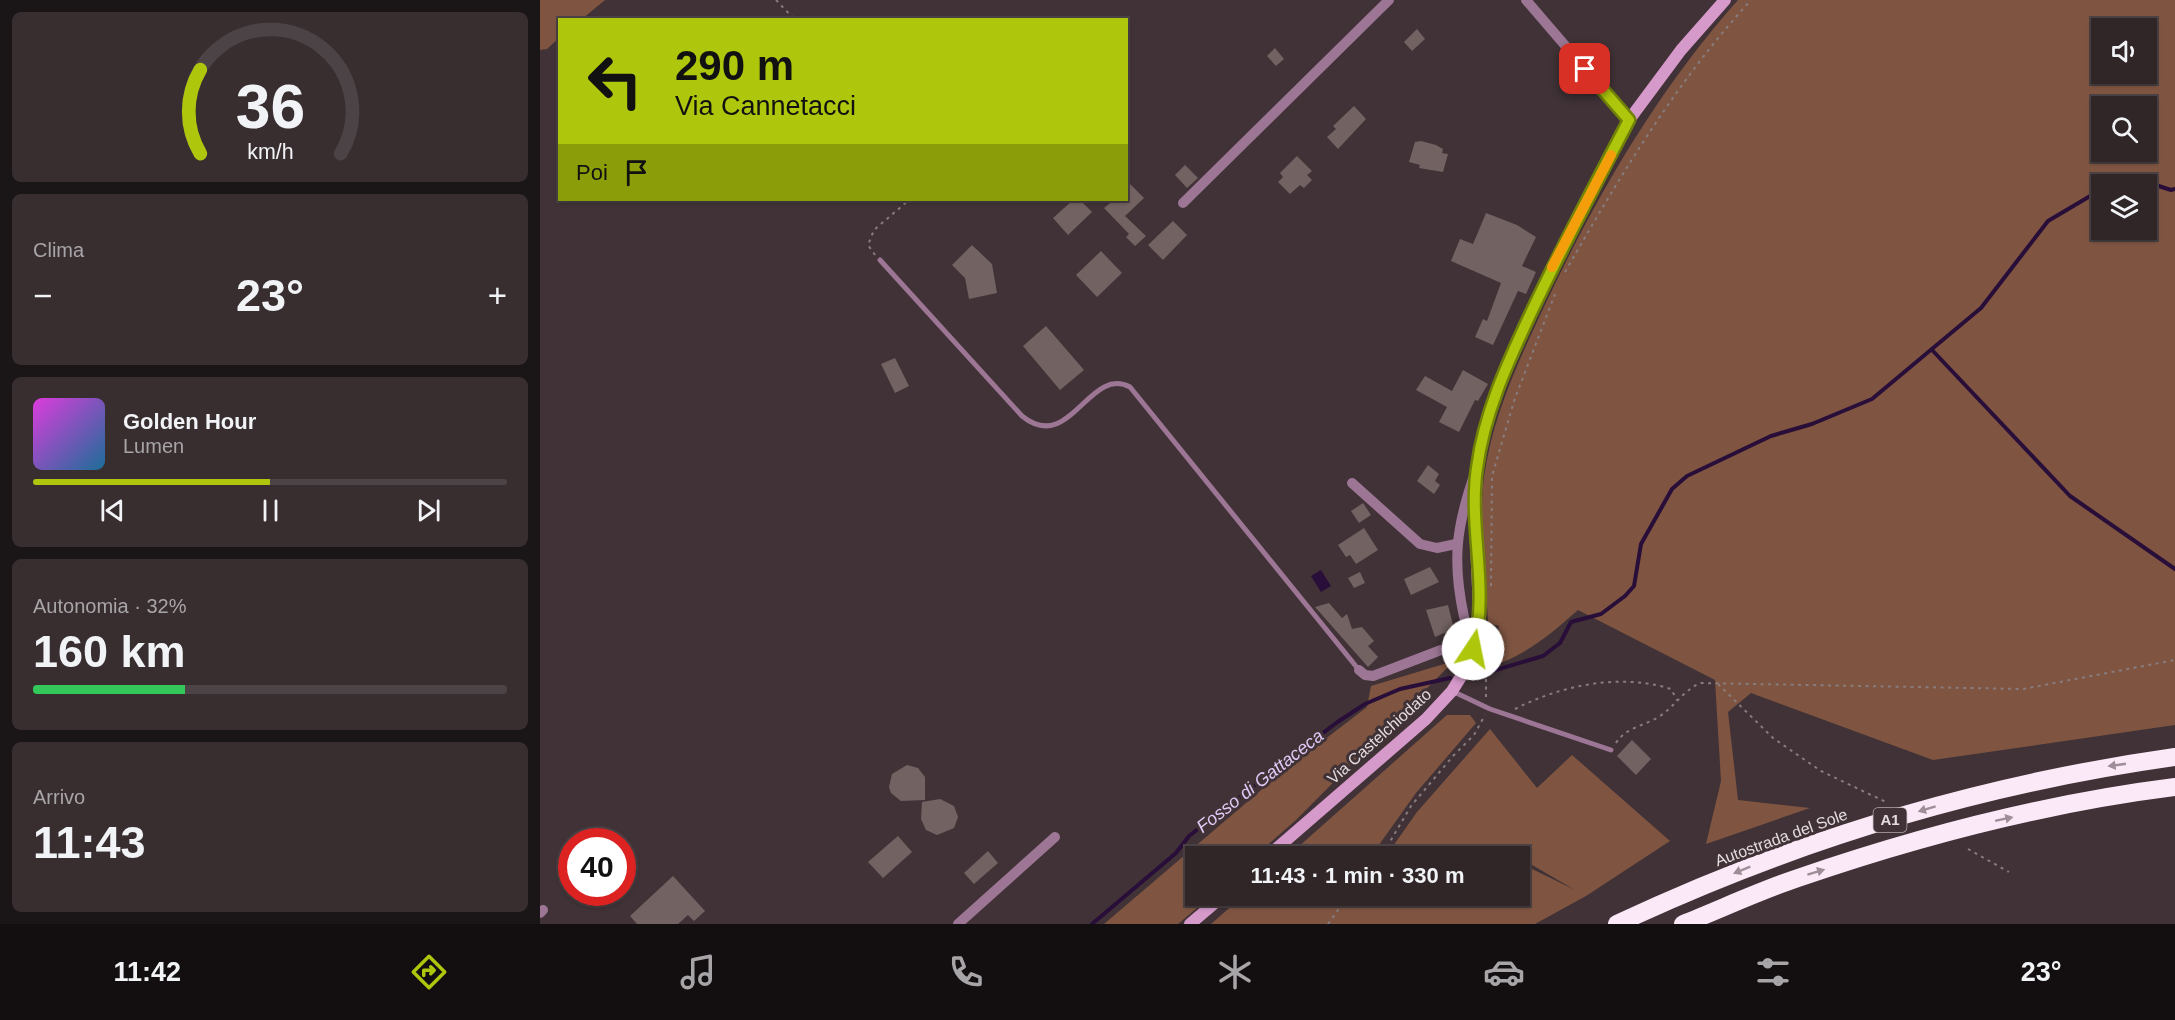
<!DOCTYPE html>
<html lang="it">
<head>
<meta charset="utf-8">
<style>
  :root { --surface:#302628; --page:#382e30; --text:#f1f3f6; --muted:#a8a5a8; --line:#4b4345; --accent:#aec60c }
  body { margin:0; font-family:Arial,sans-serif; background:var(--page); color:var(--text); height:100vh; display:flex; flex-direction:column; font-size:22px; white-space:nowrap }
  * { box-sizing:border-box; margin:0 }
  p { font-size:20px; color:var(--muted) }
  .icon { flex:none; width:33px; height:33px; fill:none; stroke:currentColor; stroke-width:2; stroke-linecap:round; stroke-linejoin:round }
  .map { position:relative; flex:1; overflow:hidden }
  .details { display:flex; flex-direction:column; gap:12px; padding:12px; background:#1a1516; width:540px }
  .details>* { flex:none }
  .guide { position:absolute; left:18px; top:18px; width:570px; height:183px; border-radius:0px; box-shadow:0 2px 4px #0004,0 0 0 2px var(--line); background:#aec60c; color:#111; overflow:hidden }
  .buttons { position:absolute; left:1551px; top:18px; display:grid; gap:12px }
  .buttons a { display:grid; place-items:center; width:66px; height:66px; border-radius:0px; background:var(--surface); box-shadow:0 2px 4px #0004,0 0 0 2px var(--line); font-size:30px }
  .speed { position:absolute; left:18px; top:828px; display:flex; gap:12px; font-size:30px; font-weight:700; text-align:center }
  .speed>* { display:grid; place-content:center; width:78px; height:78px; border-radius:50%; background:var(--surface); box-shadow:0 2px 4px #0004,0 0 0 2px var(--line); line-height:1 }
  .speed .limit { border:9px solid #d22; background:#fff; color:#111 }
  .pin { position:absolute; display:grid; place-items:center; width:51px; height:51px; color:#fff; margin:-26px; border-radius:12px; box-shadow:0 3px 9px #0006 }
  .me { position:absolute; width:66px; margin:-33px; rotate:11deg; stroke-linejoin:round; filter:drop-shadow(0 0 4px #0008) }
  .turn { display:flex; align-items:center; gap:21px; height:126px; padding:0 18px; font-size:27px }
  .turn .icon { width:78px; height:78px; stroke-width:2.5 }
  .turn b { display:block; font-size:42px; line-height:51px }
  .then { display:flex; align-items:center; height:57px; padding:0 18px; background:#0003; gap:12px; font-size:22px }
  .big { font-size:45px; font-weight:600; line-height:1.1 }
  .details .widget { flex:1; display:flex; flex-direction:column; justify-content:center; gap:9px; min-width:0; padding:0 21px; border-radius:9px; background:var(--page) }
  .details .dial { align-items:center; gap:0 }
  .dial svg { height:156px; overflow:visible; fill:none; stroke:var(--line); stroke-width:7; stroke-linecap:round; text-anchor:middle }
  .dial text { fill:var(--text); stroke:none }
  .song { display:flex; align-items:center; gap:18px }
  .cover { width:72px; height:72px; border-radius:9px; background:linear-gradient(135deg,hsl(300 70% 55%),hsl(200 70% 35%)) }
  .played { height:6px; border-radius:3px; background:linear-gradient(90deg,var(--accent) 50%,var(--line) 50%) }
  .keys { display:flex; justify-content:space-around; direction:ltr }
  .heat { display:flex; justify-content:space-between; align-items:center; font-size:33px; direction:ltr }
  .charge { height:9px; border-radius:4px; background:linear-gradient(90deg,#34c759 32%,var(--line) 0) }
  .trip { position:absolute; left:645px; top:846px; width:345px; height:60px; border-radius:0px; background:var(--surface); box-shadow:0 2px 4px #0004,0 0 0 2px var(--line); font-weight:600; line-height:60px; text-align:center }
  .menu { display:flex; height:96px; justify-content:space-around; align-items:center; background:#130f10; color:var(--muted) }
  .menu .icon { width:42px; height:42px }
  .menu .selected { color:var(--accent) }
  .menu b { font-size:27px; color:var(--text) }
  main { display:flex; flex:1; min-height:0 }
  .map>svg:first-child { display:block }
</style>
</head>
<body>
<main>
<section class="details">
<div class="widget dial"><svg viewBox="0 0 100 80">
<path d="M14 69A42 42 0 1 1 86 69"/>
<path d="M14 69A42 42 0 0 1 14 26" stroke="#aec60c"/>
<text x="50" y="56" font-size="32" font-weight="700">36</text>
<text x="50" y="72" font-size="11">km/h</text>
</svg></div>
<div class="widget"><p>Clima</p>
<div class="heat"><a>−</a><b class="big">23°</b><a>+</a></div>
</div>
<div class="widget">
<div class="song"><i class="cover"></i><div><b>Golden Hour</b><p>Lumen</p></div></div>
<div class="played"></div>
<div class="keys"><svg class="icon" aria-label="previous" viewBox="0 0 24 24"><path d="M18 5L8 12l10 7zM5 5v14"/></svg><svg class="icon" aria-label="pause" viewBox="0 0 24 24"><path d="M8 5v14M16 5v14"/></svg><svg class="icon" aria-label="next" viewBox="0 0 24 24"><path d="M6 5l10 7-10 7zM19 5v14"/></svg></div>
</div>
<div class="widget"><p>Autonomia · 32%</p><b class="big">160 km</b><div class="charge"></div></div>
<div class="widget"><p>Arrivo</p><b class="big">11:43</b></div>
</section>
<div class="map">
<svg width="1635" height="924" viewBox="0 0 1635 924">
  <rect width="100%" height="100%" fill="#403236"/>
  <g fill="#7f5541" fill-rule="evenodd">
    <path d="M0,0H65L42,19L20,20L19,38L7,49L0,50Z"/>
    <path d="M1198,0H1635V725L1393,760L1211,693L1188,712L1198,800L1270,808L1166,844L1181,781L1175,680L1038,610C1011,634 986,655 952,666L959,626L948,623C946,575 938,525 944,477C952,419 977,364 1002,311C1054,200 1116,92 1198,0ZM1562,28H1606V74H1562ZM1562,106H1606V152H1562ZM1562,184H1606V230H1562Z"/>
    <path d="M914,661L756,820L715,856H656V896H671L638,924H564L741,773L827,707L831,686Z"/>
    <path d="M907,715H930L936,723L876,793L831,856H748Z"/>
    <path d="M950,729L997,788L1032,755L1130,841L1046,896L995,924H671L703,896H799L792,905L813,904L819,896H980V863L1035,890L965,849L962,855L965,856H846L877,812Z"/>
  </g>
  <path fill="#280e39" d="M781,570L791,586L781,592L771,576Z"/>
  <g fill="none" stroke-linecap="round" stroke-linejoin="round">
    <g stroke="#280e39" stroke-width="4">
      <path d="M1571,184L1588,176L1631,190L1635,189"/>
      <path d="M1393,351L1530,496L1635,569"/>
      <path d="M949,672L1003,656L1020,643L1031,622L1061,614L1085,596L1094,586L1101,544L1132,489L1147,476L1231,436L1272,424L1332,399L1441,308L1508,221L1562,189"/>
      <path d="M552,924L636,853L649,836L796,723L825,704L860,689L910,678"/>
    </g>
  </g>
  <g fill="#726261">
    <path d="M877,29L885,39L872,51L864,42Z"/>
    <path d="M735,48L744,59L736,66L727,56Z"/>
    <path d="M814,106L826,119L798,149L787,137L796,129L793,126Z"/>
    <path d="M881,141L896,145L903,149L902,153L908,154L903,172L879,168L880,165L869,162L875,142Z"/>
    <path d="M757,156L772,171L767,175L772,180L764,188L760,185L750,194L738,182L743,177L740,173Z"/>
    <path d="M645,165L658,178L647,188L635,175Z"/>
    <path d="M586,180L604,198L585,216L606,236L595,246L586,237L589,234L564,208L574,200H586Z"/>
    <path d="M533,200H540L552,212L528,235L513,218Z"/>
    <path d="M946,213L977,225L996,237L982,266L996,272L986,294L978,291L953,345L935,337L943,319L947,321L961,283L911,261L920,239L933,244Z"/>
    <path d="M633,221L647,235L623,260L608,245Z"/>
    <path d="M432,245L452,264L457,293L429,299L425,278L412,265Z"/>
    <path d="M561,251L582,273L557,297L536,275Z"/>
    <path d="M506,326L544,370L520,390L483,346Z"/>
    <path d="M355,358L369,386L355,393L341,364Z"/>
    <path d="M923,370L948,384L938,401L935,400L919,432L899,422L907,407L876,390L885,376L912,391Z"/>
    <path d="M888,465L899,474L895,481L900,485L894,494L877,481Z"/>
    <path d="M823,503L831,515L819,523L811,511Z"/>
    <path d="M824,528L838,550L816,564L810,555L806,557L798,545Z"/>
    <path d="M890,567L899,582L871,595L864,579Z"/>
    <path d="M820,572L825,583L814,588L808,578Z"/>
    <path d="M789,603L802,618L807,614L812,629L822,627L834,641L828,646L838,657L828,667L775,607Z"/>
    <path d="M908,605L914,629L895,637L886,610Z"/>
    <path d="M1092,740L1111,759L1096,775L1077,756Z"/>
    <path d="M367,765L378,768L385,777V800L361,801L351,793L349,787L352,774Z"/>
    <path d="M400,799L414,806L418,817L414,828L397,835L386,830L381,819L382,802Z"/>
    <path d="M358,836L372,852L343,878L328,862Z"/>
    <path d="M448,851L458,863L434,884L424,873Z"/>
    <path d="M133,876L165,911L154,921L148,915L138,924H97L90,916Z"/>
  </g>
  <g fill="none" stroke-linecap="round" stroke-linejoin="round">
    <g stroke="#887c7f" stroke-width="2" stroke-dasharray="3 4.5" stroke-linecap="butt">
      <path d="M236,0L255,20"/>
      <path d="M335,255L328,245L334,230L369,200"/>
      <path d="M1025,272C1080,176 1136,82 1211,0"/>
      <path d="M951,586L952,476L975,398L1015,294"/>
      <path d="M1178,684L1233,738L1281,771L1348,803"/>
      <path d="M946,697V662L950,628"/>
      <path d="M975,709C1022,685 1080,673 1131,689L1137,700"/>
      <path d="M1076,743C1086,727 1105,726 1120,716C1135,706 1143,691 1160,683L1483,689L1635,660"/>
      <path d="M1428,849L1469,872"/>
      <path d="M835,856L848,845L871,806L913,756L934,735L945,715"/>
      <path d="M788,924L808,896"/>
    </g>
    <g stroke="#9c7694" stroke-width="5">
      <path d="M340,260L482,416C530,455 549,365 590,387L819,670"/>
      <path d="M912,691L950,709L1071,750"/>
    </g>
    <g stroke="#9c7694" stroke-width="10">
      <path d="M986,0L1089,120"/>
      <path d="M643,203L849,0"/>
      <path d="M812,483L880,544L897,548L916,544"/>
      <path d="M924,617C912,561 916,527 935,473"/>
      <path d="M819,670L825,675L833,676L901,650L933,649"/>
      <path d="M0,913L3,910"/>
      <path d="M418,924L515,837"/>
    </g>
    <g stroke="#d599ca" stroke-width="12">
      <path d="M728,856L886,719L912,691L922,675L935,642L939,610L935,520L937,468L942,438L960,384L1013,265L1089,120L1141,50L1185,0"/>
      <path d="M650,924L683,896"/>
    </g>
    <g stroke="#fce9f8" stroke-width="18">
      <path d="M1077,924C1253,841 1442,784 1635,757"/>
      <path d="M1143,924C1181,909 1219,891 1258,878C1380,836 1507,803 1635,787"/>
    </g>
  </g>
  <defs><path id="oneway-solid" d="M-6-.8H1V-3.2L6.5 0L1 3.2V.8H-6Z" transform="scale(1.5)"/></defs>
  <g fill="#9e8e97">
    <use href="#oneway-solid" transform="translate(1577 765) rotate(172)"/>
    <use href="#oneway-solid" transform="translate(1387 809) rotate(163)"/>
    <use href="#oneway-solid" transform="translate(1464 819) rotate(-12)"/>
    <use href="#oneway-solid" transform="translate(1202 870) rotate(158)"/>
    <use href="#oneway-solid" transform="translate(1276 872) rotate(-17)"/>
  </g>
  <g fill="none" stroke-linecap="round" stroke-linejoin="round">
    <defs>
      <path id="route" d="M933,649C950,590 928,528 937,468C944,414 967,364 990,315C1021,249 1055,185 1089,120L1045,69"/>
    </defs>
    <use href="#route" stroke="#718108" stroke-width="15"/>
    <use href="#route" stroke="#aec60c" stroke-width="10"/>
    <path stroke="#f59e0b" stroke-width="10" d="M1012,267L1071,155"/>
  </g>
  <g text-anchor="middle" stroke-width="6" stroke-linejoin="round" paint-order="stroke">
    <rect fill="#403236" stroke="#b4a9ac" stroke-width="1.5" x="1333.5" y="808" width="33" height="24" rx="4.5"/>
    <g font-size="15" font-weight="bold" fill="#e5dcde">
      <text x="1350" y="825">A1</text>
    </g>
    <g font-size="16" fill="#e5dcde" stroke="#403236">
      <text transform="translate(839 736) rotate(-42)" y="6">Via Castelchiodato</text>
      <text transform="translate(1241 837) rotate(-20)" y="6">Autostrada del Sole</text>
    </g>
    <g font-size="18" font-style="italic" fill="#e1c9f6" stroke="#403236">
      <text transform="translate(720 781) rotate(-38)" y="6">Fosso di Gattaceca</text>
    </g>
  </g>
</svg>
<div class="buttons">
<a><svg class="icon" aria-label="sound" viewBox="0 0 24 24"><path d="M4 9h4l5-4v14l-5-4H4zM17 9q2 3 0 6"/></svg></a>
<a><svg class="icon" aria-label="search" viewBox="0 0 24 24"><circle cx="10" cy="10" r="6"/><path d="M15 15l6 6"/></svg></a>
<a><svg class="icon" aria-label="layers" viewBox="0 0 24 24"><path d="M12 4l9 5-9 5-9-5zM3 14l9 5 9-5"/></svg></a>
</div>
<div class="speed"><div class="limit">40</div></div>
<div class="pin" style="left:1045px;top:69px;background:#d93025"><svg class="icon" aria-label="arrive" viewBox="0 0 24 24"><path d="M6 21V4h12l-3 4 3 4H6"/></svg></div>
<svg class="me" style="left:933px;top:649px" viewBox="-20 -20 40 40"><circle r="19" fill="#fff"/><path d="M0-13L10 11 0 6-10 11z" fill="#aec60c"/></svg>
<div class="trip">11:43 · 1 min · 330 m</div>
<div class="guide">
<div class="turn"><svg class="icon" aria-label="left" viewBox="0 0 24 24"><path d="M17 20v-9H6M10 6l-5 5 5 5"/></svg><div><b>290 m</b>Via Cannetacci</div></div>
<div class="then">Poi<svg class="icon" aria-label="arrive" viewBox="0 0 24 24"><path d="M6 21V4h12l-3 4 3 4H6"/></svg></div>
</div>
</div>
</main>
<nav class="menu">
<b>11:42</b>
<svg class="icon selected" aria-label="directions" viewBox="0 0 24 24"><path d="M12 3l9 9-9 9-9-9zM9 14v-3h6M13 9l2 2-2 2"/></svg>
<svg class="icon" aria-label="music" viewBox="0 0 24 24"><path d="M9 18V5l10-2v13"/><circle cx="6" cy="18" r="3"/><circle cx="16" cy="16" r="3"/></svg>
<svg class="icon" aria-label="phone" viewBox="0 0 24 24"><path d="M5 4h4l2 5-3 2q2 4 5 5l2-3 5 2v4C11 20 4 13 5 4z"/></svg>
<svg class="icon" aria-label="climate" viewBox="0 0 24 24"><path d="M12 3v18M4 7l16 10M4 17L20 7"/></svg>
<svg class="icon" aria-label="car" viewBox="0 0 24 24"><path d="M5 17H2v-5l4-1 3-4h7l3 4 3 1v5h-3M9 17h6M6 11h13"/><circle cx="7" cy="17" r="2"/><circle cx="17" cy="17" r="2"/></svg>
<svg class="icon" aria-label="filters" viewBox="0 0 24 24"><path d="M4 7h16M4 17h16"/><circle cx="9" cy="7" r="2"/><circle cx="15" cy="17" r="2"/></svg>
<b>23°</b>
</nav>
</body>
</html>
